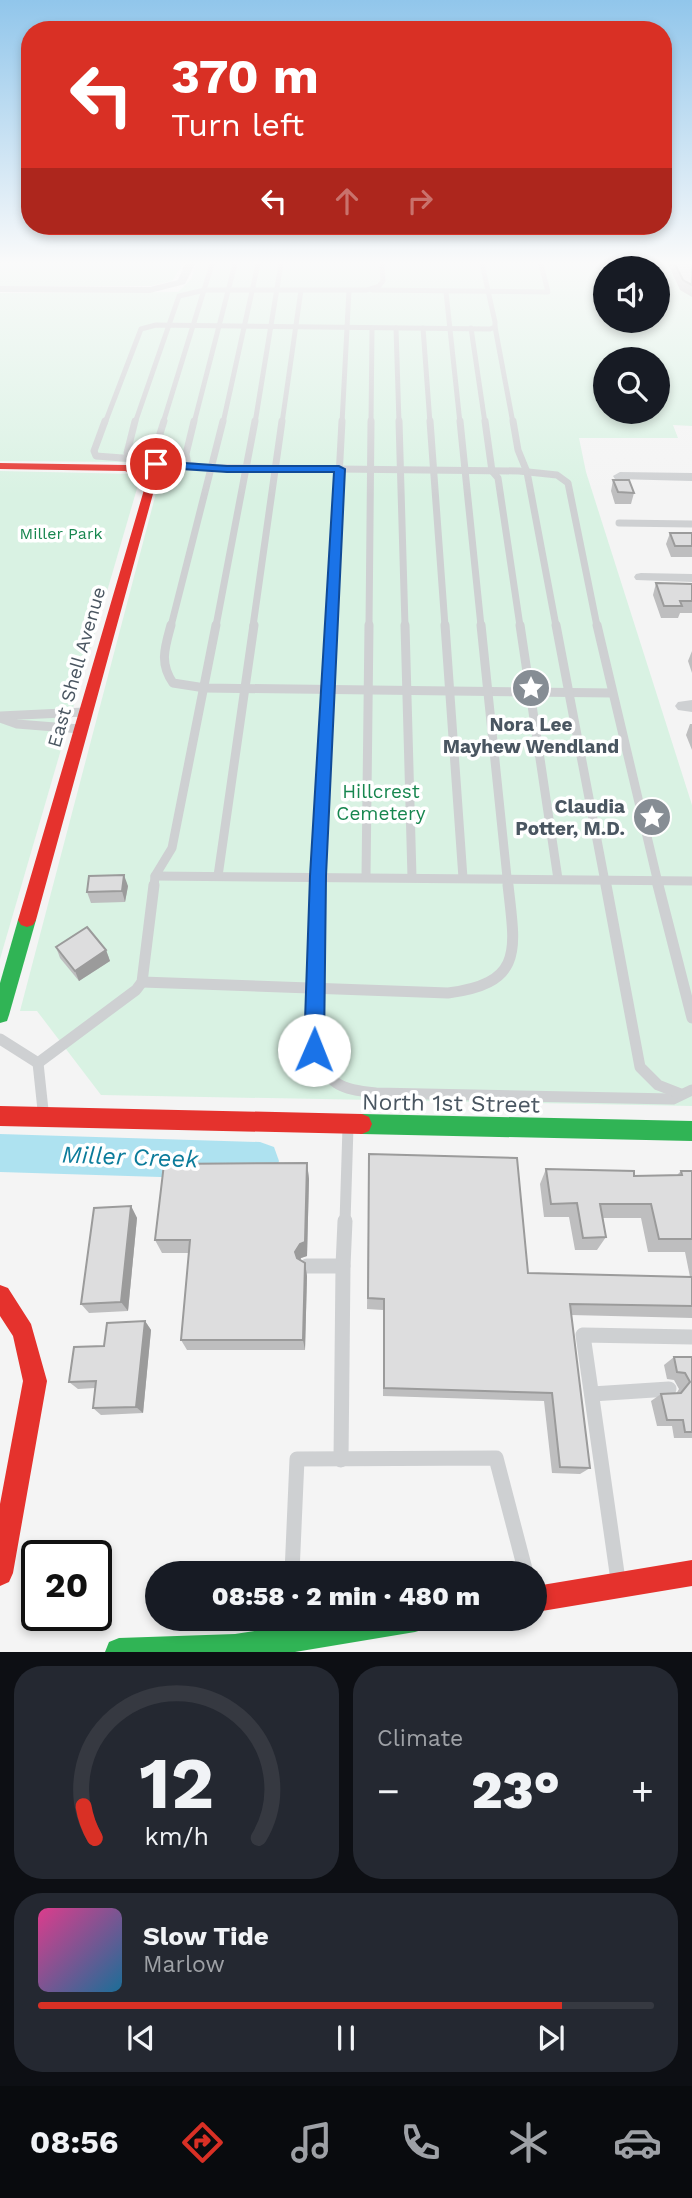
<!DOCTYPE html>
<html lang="en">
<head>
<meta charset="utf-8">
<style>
  :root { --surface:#171b24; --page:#242831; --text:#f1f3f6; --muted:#9ea1a6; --line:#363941; --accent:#d93025 }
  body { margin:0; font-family:"Work Sans",sans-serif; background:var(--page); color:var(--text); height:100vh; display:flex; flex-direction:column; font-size:26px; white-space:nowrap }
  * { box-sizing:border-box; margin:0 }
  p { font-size:23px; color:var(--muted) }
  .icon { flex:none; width:38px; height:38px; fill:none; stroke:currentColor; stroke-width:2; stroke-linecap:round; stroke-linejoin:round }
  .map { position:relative; height:1652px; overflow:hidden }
  .sheet { display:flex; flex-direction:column; gap:14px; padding:14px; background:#0d0f14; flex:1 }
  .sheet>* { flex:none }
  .top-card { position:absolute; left:21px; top:21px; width:651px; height:214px; border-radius:28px; box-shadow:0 4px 10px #0003; background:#d93025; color:#fff; overflow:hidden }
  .fabs { position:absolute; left:593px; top:256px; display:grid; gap:14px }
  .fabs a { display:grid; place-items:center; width:77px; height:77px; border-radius:50%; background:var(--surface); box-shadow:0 4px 10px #0003; font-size:35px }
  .speed { position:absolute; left:21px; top:1540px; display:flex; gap:14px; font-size:35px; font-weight:700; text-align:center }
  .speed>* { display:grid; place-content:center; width:91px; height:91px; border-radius:50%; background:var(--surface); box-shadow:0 4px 10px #0003; line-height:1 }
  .speed .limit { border:4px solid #111; border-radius:10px; background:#fff; color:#111 }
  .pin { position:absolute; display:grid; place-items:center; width:60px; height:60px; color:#fff; margin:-30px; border:4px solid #fff; border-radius:50%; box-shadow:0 2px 7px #0007 }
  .me { position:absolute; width:77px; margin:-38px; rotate:1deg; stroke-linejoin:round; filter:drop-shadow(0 0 5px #0008) }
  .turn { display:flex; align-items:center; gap:24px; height:147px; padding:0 35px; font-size:32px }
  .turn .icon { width:91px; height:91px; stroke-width:2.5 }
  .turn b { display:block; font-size:49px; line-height:60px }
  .lanes { display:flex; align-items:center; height:66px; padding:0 35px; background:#0003; justify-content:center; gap:35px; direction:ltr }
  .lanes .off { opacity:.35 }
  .big { font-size:52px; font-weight:800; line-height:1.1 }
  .sheet .card { flex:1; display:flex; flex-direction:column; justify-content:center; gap:10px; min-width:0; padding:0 24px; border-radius:28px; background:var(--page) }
  .sheet .dial { align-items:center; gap:0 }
  .dial svg { height:182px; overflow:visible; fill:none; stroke:var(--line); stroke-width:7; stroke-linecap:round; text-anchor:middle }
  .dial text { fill:var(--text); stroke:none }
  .song { display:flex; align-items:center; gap:21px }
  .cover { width:84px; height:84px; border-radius:10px; background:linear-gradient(135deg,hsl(330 70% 55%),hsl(200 70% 35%)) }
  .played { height:7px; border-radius:4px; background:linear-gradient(90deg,var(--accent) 85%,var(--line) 85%) }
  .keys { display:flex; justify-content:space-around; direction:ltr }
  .heat { display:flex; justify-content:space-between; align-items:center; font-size:38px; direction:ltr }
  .sheet .tiles { flex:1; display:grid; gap:14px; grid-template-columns:1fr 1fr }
  .card:last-child { grid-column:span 2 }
  .trip { position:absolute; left:145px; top:1561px; width:402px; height:70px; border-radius:35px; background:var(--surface); box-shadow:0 4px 10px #0003; font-weight:800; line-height:70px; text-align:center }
  .menu { display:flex; height:112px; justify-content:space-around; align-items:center; background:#090b0e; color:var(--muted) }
  .menu .icon { width:49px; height:49px }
  .menu .on { color:var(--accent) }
  .menu b { font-size:32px; color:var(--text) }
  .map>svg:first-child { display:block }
</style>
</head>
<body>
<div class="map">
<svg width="692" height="1652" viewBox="0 0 692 1652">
  <rect width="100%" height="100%" fill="#f4f4f4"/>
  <g fill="#d9f2e3" fill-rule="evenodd">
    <path d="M0,264H183L172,281L151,286H0Z"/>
    <path d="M196,264H692V426L673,425L678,438H579L586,472L692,805V1106L101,1095L37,1011H20L161,474L154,467L128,462L0,461V293L178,292L191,279ZM606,268H658V320H606ZM606,359H658V411H606Z"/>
    <path d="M0,471L136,474L138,485L0,959Z"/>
  </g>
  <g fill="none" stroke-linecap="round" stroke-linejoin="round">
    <path fill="#aee2f0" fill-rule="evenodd" d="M0,1134L260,1142L274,1147L279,1161L274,1175L260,1180L0,1172Z"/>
    <g stroke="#ced0d2" stroke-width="5">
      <path d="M372,290L548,292L541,264"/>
      <path d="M446,292L460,423"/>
      <path d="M495,327L513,423"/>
      <path d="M396,328L399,423"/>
      <path d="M423,328L430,423"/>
      <path d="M471,328L485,423"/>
      <path d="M105,423L141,329L156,325L490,329L495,327V322L482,264"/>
      <path d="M135,423L179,296L205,290H367L379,286L383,281L382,264"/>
      <path d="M163,423L212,264"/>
      <path d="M194,423L235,264"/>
      <path d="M223,423L258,264"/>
      <path d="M255,423L281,264"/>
      <path d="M282,423L301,290"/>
      <path d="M342,423L349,290"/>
      <path d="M371,423L372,328"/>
    </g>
    <g stroke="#ced0d2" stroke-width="7">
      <path d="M105,421L94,451L96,456L136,459L176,467L519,471L557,475L568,483L597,626"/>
      <path d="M135,421L127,453L136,459"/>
      <path d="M194,421L186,454L188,465L195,466"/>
      <path d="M399,421L405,626"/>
      <path d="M430,421L445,626"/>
      <path d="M460,421L481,626"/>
      <path d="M485,421L492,471L498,478L520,626"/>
      <path d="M513,421L518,450L527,472L556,626"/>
      <path d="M156,464L152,459L164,421"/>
      <path d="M619,523L692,524"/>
      <path d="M171,626L223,421"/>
      <path d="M216,626L255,421"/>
      <path d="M253,626L282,421"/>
      <path d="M331,626L342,421"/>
      <path d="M369,626L371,421"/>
    </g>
    <g stroke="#ced0d2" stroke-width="9">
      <path d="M171,625C165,647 159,663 173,683L205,688L612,693"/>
      <path d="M405,625L412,877"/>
      <path d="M445,625L463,878"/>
      <path d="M481,625L508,887"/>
      <path d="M520,625L558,879"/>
      <path d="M556,625L606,887"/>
      <path d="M597,625L659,887"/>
      <path d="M0,716L84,712"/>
      <path d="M0,718L17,724L80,729"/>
      <path d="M155,876L692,881"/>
      <path d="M218,876L254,625"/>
      <path d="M366,877L369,625"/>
      <path d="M154,887L155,876L172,848L216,625"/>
      <path d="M318,887L331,625"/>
    </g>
    <g stroke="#ced0d2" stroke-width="11">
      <path d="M318,885L314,1050C329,1085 339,1089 376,1093L673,1099L692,1090"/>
      <path d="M606,885L640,1067L658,1085L681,1094"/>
      <path d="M658,885L692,1018"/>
      <path d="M142,982L448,993C525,983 515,949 508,885"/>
      <path d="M0,1039L38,1063L136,990L142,982L154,885"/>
      <path d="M38,1063L43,1110"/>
      <path d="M345,1222L348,1127"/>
    </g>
    <g stroke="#ced0d2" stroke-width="15">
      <path d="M307,1266H343L345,1221"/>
      <path d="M592,1394L669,1389"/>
      <path d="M341,1460L343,1266"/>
      <path d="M292,1573L297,1459L496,1458L526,1573"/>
      <path d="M617,1573L583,1335L692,1337"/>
    </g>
    <g fill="#ced0d2" fill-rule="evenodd">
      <path d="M185,264H195L185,284L150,293L0,292V286L150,287L178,280Z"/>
      <path d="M620,472L692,473V481L615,479L613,476Z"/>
      <path d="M641,573L692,574V582L636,580L634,577L636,574Z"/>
      <path d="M692,700V712L678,710L675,706L678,702Z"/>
    </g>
    <g fill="#30b455" fill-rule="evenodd">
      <path d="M27,913L33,915L36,920L9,1015L7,1021L0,1023V983L18,920L21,915Z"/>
      <path d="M362,1114L692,1121V1141L362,1134L355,1131L352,1124L355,1117Z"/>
      <path d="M332,1619H428L425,1629L415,1632L295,1652H105L109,1642L119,1638L235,1634Z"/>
    </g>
    <g fill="#e5322d" fill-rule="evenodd">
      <path d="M0,463L126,465L153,474L156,483L36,920L33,925L27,927L21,925L18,920L146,483L144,478L125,471L0,469Z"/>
      <path d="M0,1106L362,1114L369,1117L372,1124L369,1131L362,1134L0,1126Z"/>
      <path d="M0,1285L8,1288L31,1324L47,1381L13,1573L9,1582L0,1586V1504L23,1381L13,1336L0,1316Z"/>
      <path d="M692,1560V1586L536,1612V1586Z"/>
    </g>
  </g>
  <g fill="#bebebf">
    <path d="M668,264H692V297L680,290Z"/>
    <path d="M613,480L634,493L631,504H615L611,491Z"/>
    <path d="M670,533H692V557H671L666,544Z"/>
    <path d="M656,583L692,584V613H680L678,618H661L653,595Z"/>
    <path d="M692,651V673L688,661Z"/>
    <path d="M690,724H692V750L686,735Z"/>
    <path d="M128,886L125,902L91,903L87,892Z"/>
    <path d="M56,947L106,950L110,961L79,981L60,958Z"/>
    <path d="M369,1154L528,1273L690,1277L685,1252H648L641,1218H603L606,1237L597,1250H575L569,1217H544L540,1184L546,1169L634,1176L677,1175L681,1171H692V1318L571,1315L590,1468L580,1474L552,1473L544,1401L383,1396V1310L367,1309Z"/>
    <path d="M307,1163L309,1179L307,1256L301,1258L300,1260L305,1263L307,1276L305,1350H187L181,1340L189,1253H162L155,1240Z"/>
    <path d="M131,1206L137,1218L128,1311L89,1313L81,1304Z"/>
    <path d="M145,1321L151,1330L143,1413L101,1415L93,1408L95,1388L78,1389L69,1382L104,1346Z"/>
    <path d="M674,1357H692V1438H674L672,1426H657L651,1401L661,1394H676L679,1389L674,1380L667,1379L664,1365Z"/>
  </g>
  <g fill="#9b9b9b">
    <path d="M124,875L128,886L125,902L122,891Z"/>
    <path d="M106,950L110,961L79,981L75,971Z"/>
    <path d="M307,1163L309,1179L307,1256L301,1258L297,1265L295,1252Z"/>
    <path d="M131,1206L137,1218L128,1311L121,1302Z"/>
    <path d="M305,1263L307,1276L305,1350L303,1340Z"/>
    <path d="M145,1321L151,1330L143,1413L136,1407Z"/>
  </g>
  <g fill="#ddddde" stroke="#9b9b9b" stroke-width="2">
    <path d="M675,264H692V285L683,280Z"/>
    <path d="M613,480H629L634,493L618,492Z"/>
    <path d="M670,533H692V546H675Z"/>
    <path d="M656,583L692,584V601H680L682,606H664Z"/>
    <path d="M124,875L122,891L87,892L89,876Z"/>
    <path d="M87,927L106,950L75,971L56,947Z"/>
    <path d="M369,1154L517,1158L528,1273L692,1277V1306L570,1304L590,1468L560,1467L552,1393L384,1388V1299L368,1298Z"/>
    <path d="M307,1163L305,1242L300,1244L295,1252L297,1258L305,1263L303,1340H181L190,1240H155L164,1164Z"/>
    <path d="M546,1169L634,1171V1176L682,1175L681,1171H692V1239H659L651,1204H600L606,1237L583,1238L577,1203L551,1204Z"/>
    <path d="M131,1206L121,1302L81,1304L94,1208Z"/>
    <path d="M145,1321L136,1407L93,1408L96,1381L69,1382L74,1347L104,1346L107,1323Z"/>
    <path d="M674,1357H692V1432H685L683,1420H667L661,1394L681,1393L690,1382L685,1373L677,1372Z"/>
  </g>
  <linearGradient id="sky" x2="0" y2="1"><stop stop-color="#91c6eb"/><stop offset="0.53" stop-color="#fafafa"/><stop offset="1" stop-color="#fafafa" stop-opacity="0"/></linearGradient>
  <rect width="692" height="496" fill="url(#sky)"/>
  <path fill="#1a73e8" stroke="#114b97" stroke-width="2" d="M156,461L227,466H339L345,469L326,876L324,1050L321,1056L314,1059L307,1056L304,1050L310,876L334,472H227L152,467L151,464Z"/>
  <defs>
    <symbol id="sight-disc" viewBox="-11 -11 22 22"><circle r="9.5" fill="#868d94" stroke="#fff"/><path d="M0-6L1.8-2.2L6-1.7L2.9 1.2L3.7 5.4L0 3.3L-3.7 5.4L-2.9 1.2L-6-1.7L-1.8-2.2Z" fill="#fff"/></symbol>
  </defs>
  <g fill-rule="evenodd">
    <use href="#sight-disc" x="509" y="666" width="44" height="44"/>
    <use href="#sight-disc" x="630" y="795" width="44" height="44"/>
  </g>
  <g text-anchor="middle" stroke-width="7" stroke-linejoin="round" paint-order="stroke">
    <g font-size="16" fill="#17864f" stroke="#fff">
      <text x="61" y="539">Miller Park</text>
    </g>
    <g font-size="19" fill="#4a5661" stroke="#fff">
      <text transform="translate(76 667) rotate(-74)" y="7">East Shell Avenue</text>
    </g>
    <g font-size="19" font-weight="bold" fill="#4a5661" stroke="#fff">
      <text x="531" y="731">Nora Lee<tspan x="531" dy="22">Mayhew Wendland</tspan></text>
      <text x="625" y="813" text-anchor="end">Claudia<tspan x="625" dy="22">Potter, M.D.</tspan></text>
    </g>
    <g font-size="19" fill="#17864f" stroke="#fff">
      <text x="381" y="798">Hillcrest<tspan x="381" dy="22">Cemetery</tspan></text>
    </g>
    <g font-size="23" fill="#4a5661" stroke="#fff">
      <text transform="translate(451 1103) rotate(1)" y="8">North 1st Street</text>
    </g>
    <g font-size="24" font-style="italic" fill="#0c7c9b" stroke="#fff">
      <text transform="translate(130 1157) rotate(2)" y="8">Miller Creek</text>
    </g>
  </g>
</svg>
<div class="fabs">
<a><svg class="icon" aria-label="sound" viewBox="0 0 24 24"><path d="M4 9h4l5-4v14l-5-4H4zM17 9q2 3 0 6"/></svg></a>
<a><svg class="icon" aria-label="search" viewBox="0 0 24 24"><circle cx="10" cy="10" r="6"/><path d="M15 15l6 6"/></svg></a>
</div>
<div class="speed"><div class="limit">20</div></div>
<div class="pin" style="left:156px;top:464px;background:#d93025"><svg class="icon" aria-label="arrive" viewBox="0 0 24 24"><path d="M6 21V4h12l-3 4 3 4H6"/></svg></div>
<svg class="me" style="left:314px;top:1050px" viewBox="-20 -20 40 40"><circle r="19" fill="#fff"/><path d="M0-13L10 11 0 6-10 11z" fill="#1a73e8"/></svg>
<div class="trip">08:58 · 2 min · 480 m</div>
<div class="top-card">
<div class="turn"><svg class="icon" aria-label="left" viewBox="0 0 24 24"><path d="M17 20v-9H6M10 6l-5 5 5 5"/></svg><div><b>370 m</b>Turn left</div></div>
<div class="lanes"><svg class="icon" aria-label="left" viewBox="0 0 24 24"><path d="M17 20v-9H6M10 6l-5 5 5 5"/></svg><svg class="icon off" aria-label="ahead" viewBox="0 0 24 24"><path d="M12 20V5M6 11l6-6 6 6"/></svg><svg class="icon off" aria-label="right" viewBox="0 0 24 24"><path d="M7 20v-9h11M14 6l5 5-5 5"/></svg></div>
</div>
</div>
<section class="sheet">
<div class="tiles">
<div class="card dial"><svg viewBox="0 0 100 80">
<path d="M14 69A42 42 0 1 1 86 69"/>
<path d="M14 69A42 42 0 0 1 9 55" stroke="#d93025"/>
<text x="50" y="56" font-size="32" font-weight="700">12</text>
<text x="50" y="72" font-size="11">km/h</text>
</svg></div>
<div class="card"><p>Climate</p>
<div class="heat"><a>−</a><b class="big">23°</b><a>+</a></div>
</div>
<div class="card">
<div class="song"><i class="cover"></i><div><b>Slow Tide</b><p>Marlow</p></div></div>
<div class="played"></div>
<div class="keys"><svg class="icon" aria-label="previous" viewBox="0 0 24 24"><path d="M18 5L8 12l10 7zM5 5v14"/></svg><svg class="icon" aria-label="pause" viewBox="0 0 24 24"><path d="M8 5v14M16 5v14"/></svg><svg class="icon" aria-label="next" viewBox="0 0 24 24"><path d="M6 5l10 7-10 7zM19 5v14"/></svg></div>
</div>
</div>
</section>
<nav class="menu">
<b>08:56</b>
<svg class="icon on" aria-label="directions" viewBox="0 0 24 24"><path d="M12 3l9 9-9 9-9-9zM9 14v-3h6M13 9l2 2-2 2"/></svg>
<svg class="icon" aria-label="music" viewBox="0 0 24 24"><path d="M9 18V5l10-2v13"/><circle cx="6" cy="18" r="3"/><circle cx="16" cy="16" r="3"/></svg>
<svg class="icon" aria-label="phone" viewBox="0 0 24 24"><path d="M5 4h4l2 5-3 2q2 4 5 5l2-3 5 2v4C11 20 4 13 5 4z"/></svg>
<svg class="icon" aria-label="climate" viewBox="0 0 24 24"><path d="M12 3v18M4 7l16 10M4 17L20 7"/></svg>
<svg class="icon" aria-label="car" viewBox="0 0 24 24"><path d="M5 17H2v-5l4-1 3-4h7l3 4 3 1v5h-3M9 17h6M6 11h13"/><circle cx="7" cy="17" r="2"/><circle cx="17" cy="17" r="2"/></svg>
</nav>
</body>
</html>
